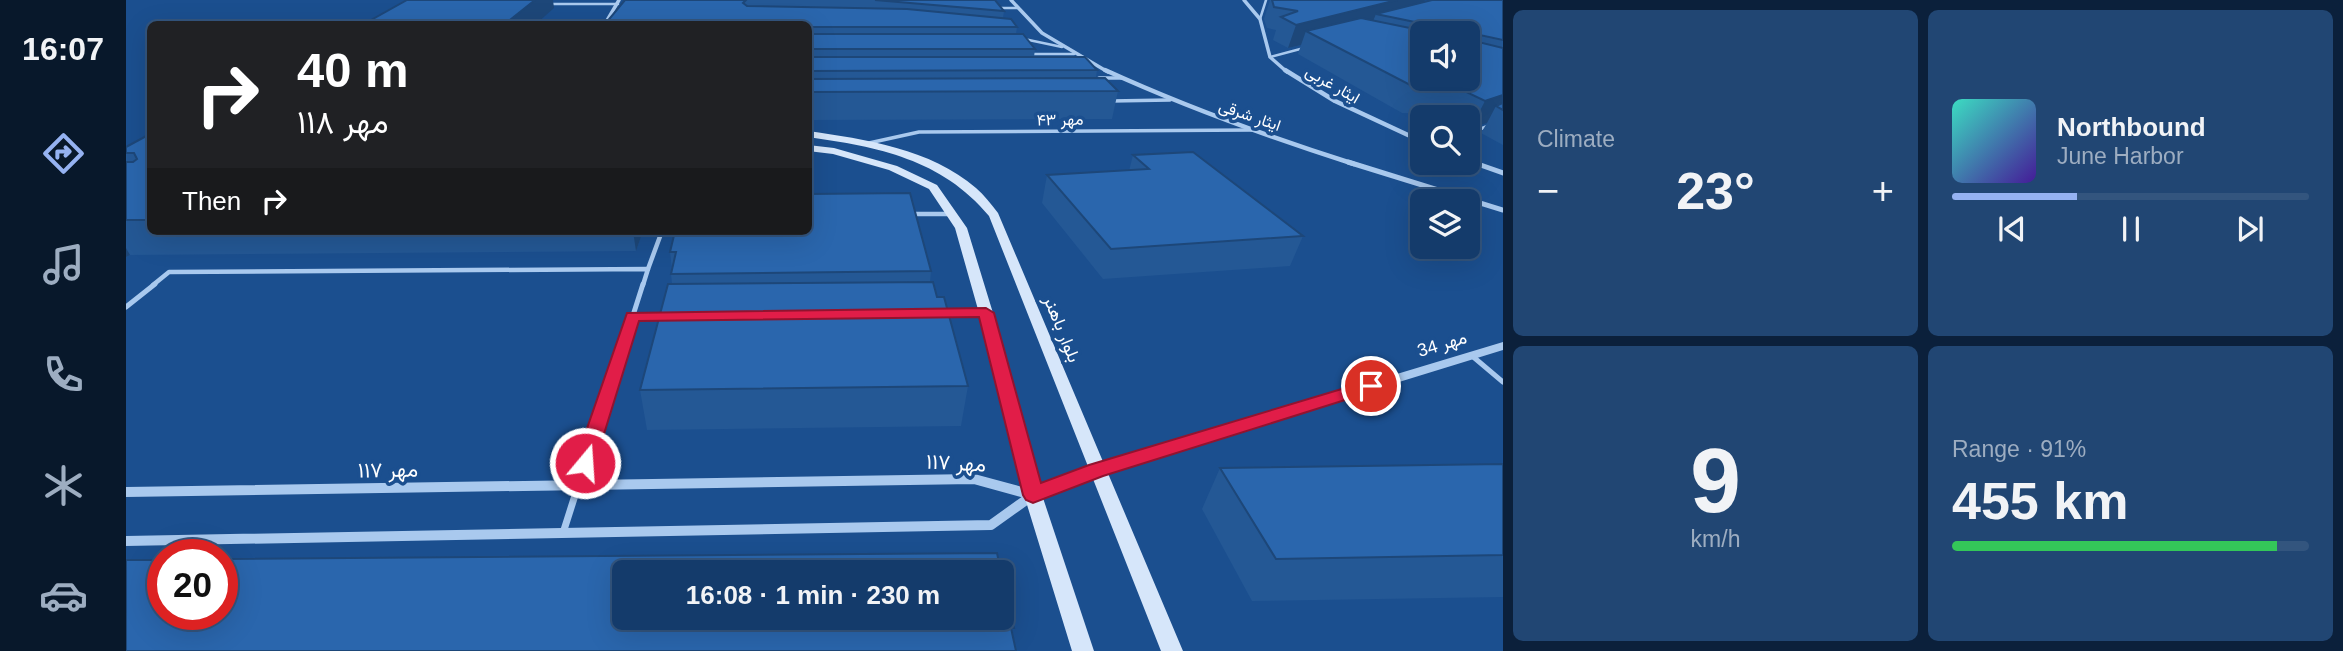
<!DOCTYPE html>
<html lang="en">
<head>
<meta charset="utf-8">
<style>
  :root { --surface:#143b6b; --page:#214673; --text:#f1f3f6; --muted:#9dadc1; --line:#33557e; --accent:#95b2f1 }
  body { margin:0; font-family:Helvetica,Vazirmatn,sans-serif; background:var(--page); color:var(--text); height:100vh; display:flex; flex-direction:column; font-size:26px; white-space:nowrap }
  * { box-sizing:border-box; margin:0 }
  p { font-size:23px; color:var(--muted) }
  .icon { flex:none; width:38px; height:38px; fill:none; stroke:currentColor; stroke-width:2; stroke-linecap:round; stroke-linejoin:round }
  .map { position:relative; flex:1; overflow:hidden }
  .details { display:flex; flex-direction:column; gap:10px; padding:10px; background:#0b203b; width:840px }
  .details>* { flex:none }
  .hud { position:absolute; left:21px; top:21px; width:665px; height:214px; border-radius:10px; box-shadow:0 7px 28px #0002,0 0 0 2px var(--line); background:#202124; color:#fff; overflow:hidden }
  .buttons { position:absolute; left:1284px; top:21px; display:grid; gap:14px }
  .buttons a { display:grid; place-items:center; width:70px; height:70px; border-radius:10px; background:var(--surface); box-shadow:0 7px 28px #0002,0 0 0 2px var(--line); font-size:35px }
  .speed { position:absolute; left:21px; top:539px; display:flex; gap:14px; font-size:35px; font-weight:700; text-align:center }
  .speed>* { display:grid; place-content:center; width:91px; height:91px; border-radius:50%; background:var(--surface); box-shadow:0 7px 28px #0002,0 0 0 2px var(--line); line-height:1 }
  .speed .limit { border:10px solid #d22; background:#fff; color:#111 }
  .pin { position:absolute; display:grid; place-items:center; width:60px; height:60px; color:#fff; margin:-30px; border:4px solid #fff; border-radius:50%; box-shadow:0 2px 7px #0007 }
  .me { position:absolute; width:77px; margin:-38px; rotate:18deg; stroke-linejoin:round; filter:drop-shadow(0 0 5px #0008) }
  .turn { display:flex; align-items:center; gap:24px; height:147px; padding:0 35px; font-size:32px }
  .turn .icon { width:91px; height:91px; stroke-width:2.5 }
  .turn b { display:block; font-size:49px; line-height:60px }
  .then { display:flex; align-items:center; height:66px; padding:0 35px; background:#0003; gap:14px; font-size:26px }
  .big { font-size:52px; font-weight:800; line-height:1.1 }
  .details .widget { flex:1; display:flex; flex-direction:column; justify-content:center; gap:10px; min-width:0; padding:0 24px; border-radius:10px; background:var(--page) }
  .details .dial { align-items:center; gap:0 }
  .dial b { font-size:91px; line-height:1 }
  .song { display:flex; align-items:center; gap:21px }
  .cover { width:84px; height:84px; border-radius:10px; background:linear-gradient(135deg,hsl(170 70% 55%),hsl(260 70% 35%)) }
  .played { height:7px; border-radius:4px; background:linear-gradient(90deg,var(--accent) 35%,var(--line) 35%) }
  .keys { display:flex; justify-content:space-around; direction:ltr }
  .heat { display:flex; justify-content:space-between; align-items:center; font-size:38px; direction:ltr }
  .charge { height:10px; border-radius:5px; background:linear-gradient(90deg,#34c759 91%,var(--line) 0) }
  .details .tiles { flex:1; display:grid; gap:10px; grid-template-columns:repeat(2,1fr) }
  .trip { position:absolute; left:486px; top:560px; width:402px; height:70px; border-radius:10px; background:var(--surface); box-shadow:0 7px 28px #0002,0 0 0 2px var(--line); font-weight:800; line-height:70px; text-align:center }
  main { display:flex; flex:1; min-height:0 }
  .tabs { display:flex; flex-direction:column; width:126px; justify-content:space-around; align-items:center; background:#08182b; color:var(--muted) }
  .tabs .icon { width:49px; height:49px }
  .tabs .selected { color:var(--accent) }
  .tabs b { font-size:32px; color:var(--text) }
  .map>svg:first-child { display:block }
</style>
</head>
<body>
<main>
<nav class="tabs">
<b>16:07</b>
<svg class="icon selected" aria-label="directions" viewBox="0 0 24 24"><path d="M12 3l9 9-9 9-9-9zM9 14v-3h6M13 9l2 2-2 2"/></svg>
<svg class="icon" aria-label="music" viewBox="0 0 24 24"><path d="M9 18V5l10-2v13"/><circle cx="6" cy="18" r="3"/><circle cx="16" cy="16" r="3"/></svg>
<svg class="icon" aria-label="phone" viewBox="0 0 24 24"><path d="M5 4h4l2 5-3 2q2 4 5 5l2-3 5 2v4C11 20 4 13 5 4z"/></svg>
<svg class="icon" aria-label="climate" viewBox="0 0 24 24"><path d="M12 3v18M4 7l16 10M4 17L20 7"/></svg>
<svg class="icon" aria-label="car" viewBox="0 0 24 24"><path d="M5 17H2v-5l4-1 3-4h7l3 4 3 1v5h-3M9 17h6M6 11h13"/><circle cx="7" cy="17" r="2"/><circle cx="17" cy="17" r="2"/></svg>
</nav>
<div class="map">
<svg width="1377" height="651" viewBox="0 0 1377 651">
  <rect width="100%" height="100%" fill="#1b4f8f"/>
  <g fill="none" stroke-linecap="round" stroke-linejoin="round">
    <g stroke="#a9c9ee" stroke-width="2.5">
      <path d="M422,4H492"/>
      <path d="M869,8H891"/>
      <path d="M1134,19L1140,0"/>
      <path d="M898,39L936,47"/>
      <path d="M903,54H948"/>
      <path d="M1144,57L1178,48"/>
    </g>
    <g stroke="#a9c9ee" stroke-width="3.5">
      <path d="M973,78H996"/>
      <path d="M985,101L1044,100"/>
      <path d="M1342,134L1362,126"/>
      <path d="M743,143L793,132L1127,130"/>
    </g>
    <g stroke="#a9c9ee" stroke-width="4.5">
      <path d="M784,214H825"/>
      <path d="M522,269L536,231"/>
      <path d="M27,285L43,272L522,269L517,285"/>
    </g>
    <g stroke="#a9c9ee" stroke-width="5">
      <path d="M0,307L29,284"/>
      <path d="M818,313H857"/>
      <path d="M507,317L538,316"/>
      <path d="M1345,355L1377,382"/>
      <path d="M466,444L517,284"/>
    </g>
    <path stroke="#a9c9ee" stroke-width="7" d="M437,533L466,442"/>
    <g stroke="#a9c9ee" stroke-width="3.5">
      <path d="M885,0L916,33L982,72"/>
      <path d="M1118,0L1134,19L1144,57L1161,72"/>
      <path d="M479,24L493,0"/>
    </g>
    <g stroke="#a9c9ee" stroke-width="4.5">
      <path d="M979,70C1060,107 1143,137 1228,164"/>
      <path d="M1159,70L1209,101L1297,142"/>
      <path d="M1342,161L1351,164"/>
    </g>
    <g stroke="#a9c9ee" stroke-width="5">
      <path d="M1222,162L1377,210"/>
      <path d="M1346,162L1377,173"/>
    </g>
    <g stroke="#a9c9ee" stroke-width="10">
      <path d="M0,492L848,479L903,494"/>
      <path d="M0,541L865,525L907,495"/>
    </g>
    <path fill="#a9c9ee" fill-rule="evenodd" d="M1377,342V350L975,474L913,499L907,501L901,499L899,495L901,491L965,466Z"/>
    <g fill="#d6e6fa" fill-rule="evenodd">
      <path d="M682,131C739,139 805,149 850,188C858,195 865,204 872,213L1057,651H1035L863,216C816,159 752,147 682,137Z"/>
      <path d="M682,145L708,148L771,166L811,185L841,228L867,313L916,495L968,651H946L898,495L853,313L829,228L803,189L763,170L707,154L682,151Z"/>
    </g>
  </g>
  <g fill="#245895">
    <path d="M499,0H869L878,11L877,18L891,27L890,34L909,49L908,57L971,70L970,78L992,91L986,119L682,120V24Z"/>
    <path d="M1144,0H1299L1298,2L1377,0V145L1355,133L1361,123L1345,128L1342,126V117H1325L1317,113H1276L1172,54L1175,45L1162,48L1147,40L1150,30L1141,28L1138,19Z"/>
    <path d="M24,134V231H517L510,251L4,255L0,257V147Z"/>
    <path d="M1007,155L1177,236L1164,266L977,279L916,203L921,175L1003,171Z"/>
    <path d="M544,252L805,271L804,282L811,297L842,386L835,426L521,430L514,390L546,284L545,274L546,269Z"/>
    <path d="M1377,464V597L1126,601L1076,509L1094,468Z"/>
  </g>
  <g fill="#1d4779">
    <path d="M409,0H427L428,8L410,24H379Z"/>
    <path d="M1271,0H1299L1293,13L1250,14L1245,26L1180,31L1175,45L1162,48L1170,25Z"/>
    <path d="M1377,95V110L1370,106L1361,123L1345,128L1359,101Z"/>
    <path d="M507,231H517L510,251Z"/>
    <path d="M0,248L4,255L0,257Z"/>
  </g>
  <g fill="#2a66ad" stroke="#1d4779" stroke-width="2" fill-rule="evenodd">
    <path d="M281,0H409L379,24H238Z"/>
    <path d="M499,0H620L617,3L621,6L781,9L885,19L891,27H682V24H479Z"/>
    <path d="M749,0H869L878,11Z"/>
    <path d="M1146,0H1271L1170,25L1155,17L1172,11L1148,7Z"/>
    <path d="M1306,0H1377V40L1354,35L1350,38L1352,42L1377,48V95L1359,101L1330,87H1288L1180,31L1235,18L1308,33L1311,30L1308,26L1250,14ZM1297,33H1342V79H1297Z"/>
    <path d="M682,34H897L909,49H682Z"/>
    <path d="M682,57H959L971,70L682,71Z"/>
    <path d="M979,78L992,91L682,92V79Z"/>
    <path d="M1377,103V110L1370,106Z"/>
    <path d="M24,134V220H0V162H7L11,159L8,153H0V147Z"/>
    <path d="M1067,152L1177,236L985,249L921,175L1023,169L1007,155Z"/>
    <path d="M784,193L805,271L545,274L550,252H544L549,231H682V194Z"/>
    <path d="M807,282L811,297H818L842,386L514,390L542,284Z"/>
    <path d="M1377,464V555L1150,559L1094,468Z"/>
    <path d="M871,553L875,572H499V618H877V579L888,628H885L890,651H0V560H37V614H96V559Z"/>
  </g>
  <path fill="#e11d48" stroke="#92132f" stroke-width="2" d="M860,308L868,313L915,483L963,465L1239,382L1245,380L1254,386L1251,390L977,476L907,503L900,500L897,495L853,317L513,321L469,463L466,468L459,470L452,468L449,463L501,313Z"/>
  <g text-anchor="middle" stroke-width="7" stroke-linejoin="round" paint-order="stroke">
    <g font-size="16" fill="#fff" stroke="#1b4f8f">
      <text transform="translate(1207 84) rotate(30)" y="6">ایثار غربی</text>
      <text transform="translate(1124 115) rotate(19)" y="6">ایثار شرقی</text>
      <text transform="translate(934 119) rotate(-1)" y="6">مهر ۴۳</text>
    </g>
    <g font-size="18" fill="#fff" stroke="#1b4f8f">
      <text transform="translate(936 329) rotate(68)" y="6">بلوار باهنر</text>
      <text transform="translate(1316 344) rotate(-17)" y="6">مهر 34</text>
    </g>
    <g font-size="21" fill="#fff" stroke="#1b4f8f">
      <text transform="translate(830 463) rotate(3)" y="7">مهر ۱۱۷</text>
      <text transform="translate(262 470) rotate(-1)" y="7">مهر ۱۱۷</text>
    </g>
  </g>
</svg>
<div class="buttons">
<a><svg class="icon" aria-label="sound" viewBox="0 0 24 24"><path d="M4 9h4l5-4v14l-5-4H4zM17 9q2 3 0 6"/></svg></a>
<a><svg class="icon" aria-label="search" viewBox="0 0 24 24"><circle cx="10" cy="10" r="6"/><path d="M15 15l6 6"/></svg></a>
<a><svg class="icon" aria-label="layers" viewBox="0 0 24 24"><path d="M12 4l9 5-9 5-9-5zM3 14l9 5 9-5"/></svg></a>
</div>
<div class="speed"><div class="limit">20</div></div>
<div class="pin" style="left:1245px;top:386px;background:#d93025"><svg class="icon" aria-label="arrive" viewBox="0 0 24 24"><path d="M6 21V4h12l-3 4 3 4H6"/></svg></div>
<svg class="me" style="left:459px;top:463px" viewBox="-20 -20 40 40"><circle r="17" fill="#e11d48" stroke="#fff" stroke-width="3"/><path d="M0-11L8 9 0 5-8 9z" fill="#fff"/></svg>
<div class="trip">16:08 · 1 min · 230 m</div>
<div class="hud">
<div class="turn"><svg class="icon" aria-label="right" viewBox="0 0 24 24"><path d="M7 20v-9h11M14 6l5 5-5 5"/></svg><div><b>40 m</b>مهر ۱۱۸</div></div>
<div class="then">Then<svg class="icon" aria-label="right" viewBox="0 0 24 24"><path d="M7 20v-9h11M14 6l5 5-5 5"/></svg></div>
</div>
</div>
<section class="details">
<div class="tiles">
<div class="widget"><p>Climate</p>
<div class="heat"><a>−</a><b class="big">23°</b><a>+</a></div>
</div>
<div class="widget">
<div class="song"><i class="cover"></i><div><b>Northbound</b><p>June Harbor</p></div></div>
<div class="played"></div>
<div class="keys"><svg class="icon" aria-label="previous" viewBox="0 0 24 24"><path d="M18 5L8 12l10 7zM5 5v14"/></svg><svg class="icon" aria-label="pause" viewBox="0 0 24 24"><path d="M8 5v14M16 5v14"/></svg><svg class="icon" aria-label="next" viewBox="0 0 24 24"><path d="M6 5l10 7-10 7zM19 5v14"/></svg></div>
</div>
<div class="widget dial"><b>9</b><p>km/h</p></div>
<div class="widget"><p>Range · 91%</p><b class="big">455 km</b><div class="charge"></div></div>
</div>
</section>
</main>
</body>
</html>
